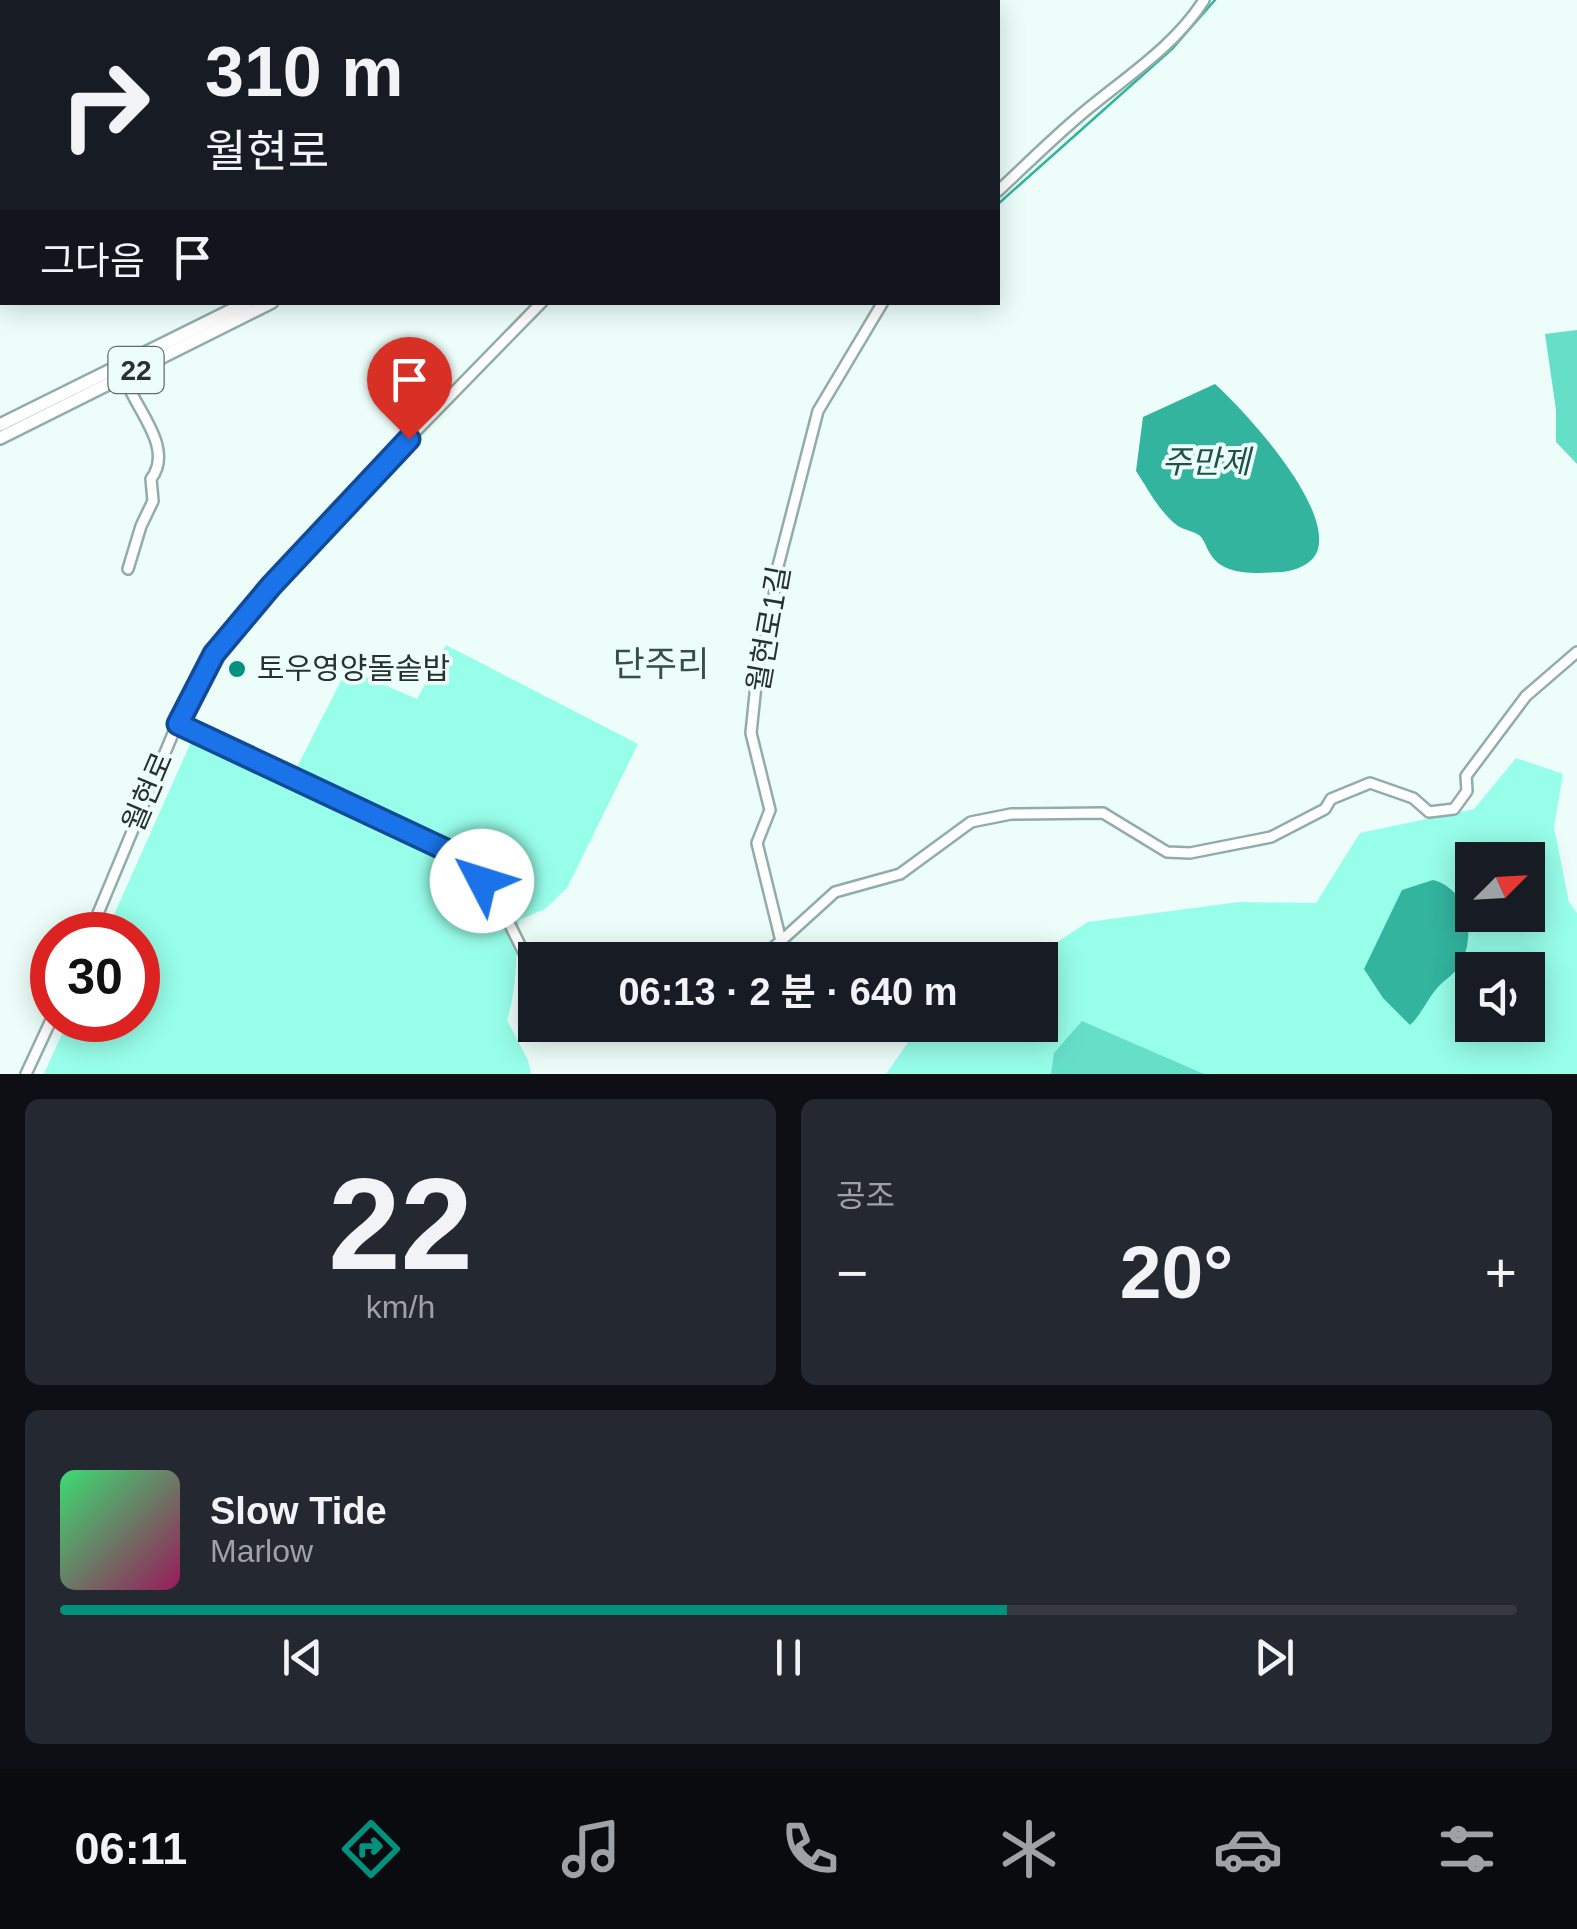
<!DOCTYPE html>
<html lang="ko">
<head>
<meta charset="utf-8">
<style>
  :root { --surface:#171b24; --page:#242831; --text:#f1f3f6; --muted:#9ea1a6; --line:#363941; --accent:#00927f }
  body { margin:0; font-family:Arial,"Noto Sans KR",sans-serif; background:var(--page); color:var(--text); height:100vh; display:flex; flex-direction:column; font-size:38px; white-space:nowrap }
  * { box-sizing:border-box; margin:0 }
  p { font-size:32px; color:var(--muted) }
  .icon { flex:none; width:55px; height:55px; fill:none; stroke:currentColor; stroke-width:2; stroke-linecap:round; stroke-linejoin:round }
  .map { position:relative; height:1074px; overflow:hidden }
  .panel { display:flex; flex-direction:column; gap:25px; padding:25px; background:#0d0f14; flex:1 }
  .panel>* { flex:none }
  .top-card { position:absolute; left:0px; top:0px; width:1000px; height:305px; box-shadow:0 5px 25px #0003; background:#171b24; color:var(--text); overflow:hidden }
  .needle { width:65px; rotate:66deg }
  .tools { position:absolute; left:1455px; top:842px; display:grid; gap:20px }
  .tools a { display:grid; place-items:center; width:90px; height:90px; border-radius:0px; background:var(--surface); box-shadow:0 5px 25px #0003; font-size:50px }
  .speed { position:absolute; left:30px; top:912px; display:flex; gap:20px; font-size:50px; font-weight:700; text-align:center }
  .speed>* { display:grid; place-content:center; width:130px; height:130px; border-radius:50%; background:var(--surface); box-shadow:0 5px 25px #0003; line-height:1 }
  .speed .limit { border:15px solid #d22; background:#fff; color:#111 }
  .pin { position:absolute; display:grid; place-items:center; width:85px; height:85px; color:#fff; margin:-102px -42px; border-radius:50% 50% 50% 0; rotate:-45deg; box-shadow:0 0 10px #0007 }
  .pin .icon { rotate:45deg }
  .me { position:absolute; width:110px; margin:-55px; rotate:310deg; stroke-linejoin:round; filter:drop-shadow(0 0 8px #0008) }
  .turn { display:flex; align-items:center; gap:35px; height:210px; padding:0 40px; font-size:45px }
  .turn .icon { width:130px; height:130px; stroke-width:2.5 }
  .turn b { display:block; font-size:70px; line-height:85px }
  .then { display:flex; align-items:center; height:95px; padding:0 40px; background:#0003; gap:20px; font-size:38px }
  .big { font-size:75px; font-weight:700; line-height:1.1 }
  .panel .widget { flex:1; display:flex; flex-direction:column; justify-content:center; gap:15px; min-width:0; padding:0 35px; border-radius:15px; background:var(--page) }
  .panel .dial { align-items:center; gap:0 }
  .dial b { font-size:130px; line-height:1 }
  .song { display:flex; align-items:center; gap:30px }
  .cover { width:120px; height:120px; border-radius:15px; background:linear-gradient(135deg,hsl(140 70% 55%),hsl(330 70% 35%)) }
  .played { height:10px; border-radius:5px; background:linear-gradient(90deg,var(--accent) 65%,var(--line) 65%) }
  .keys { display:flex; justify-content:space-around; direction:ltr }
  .heat { display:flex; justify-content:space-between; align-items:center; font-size:55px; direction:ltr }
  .panel .tiles { flex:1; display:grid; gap:25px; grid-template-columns:1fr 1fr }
  .widget:last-child { grid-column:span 2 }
  .trip { position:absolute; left:518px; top:942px; width:540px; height:100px; border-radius:0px; background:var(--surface); box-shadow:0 5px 25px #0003; font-weight:700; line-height:100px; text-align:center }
  .tab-bar { display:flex; height:160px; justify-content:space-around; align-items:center; background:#090b0e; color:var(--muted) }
  .tab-bar .icon { width:70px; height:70px }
  .tab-bar .selected { color:var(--accent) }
  .tab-bar b { font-size:45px; color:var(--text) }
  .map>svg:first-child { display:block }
</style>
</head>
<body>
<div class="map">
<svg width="1577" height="1074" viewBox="0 0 1577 1074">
  <rect width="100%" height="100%" fill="#edfefa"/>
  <g fill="#97fee9" fill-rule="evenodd">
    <path d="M446,645L638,744L567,888L545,909L519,920C515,954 518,987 507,1020L528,1060L531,1074H44L68,1020H138V935H105L199,724L297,767L347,669L417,699Z"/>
    <path d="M1516,758L1563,774L1554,827L1569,902L1577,913V1074H886L920,1025H1040V960H1029L1088,922L1239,902L1316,903L1360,833L1474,809ZM1472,860H1528V915H1472ZM1472,970H1528V1025H1472Z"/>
  </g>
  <g fill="#66dfc9">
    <path d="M1577,330V464L1556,442V410L1545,334Z"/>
    <path d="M1082,1021L1204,1074H1051L1054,1053Z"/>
  </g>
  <g fill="#32b49f">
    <path d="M1215,384C1247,413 1330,504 1318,549C1314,564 1295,571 1282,572C1258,573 1225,577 1211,555C1206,548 1205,540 1199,535C1193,531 1184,530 1178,526C1160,513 1148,489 1136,471L1143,417Z"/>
    <path d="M1433,880C1468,889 1477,935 1460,965C1455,974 1445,979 1438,987C1427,999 1422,1014 1410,1025L1383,998L1364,969L1402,890Z"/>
  </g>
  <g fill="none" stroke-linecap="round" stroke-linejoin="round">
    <g stroke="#32b49f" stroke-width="2.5">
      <path d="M237,2L239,0"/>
      <path d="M0,182L2,178"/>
      <path d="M998,204L1173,48L1215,0"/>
    </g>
    <defs>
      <g id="minor">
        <path d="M375,0L377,2"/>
        <path d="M655,0L656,2"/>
        <path d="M693,0L696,2"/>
        <path d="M751,2V0"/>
        <path d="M998,191C1026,165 1054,137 1084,112C1126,77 1175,46 1204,0"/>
        <path d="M127,383C138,412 174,449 151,479L153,501L141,526L128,569"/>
        <path d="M177,724L459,856L482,881L504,913L535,975"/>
        <path d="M89,935L177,724L214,654L381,467L542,302"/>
        <path d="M781,941L835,892L900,874L971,822L1011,814L1103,813L1167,852L1190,853L1271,837L1325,809L1331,799L1370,783L1413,798L1429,812L1454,809L1467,791L1466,776L1526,696L1577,652"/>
        <path d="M758,960L781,941L757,843L770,810L751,733L759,656L771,624L777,570L818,411L883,302"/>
        <path d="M26,1074L52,1018"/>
      </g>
      <g id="major">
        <path d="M823,2L827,0"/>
        <path d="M844,2L848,0"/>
        <path d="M0,425L248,302"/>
        <path d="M0,438L272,302"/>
      </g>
      <g id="highway">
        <path d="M881,0V2"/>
        <path d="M902,2L905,0"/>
      </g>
    </defs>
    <use href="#minor" stroke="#92ada7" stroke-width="14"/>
    <use href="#major" stroke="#92ada7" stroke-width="16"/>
    <use href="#highway" stroke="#92ada7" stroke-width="18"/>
    <use href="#minor" stroke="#fff" stroke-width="9"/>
    <use href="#major" stroke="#fff" stroke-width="11"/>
    <use href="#highway" stroke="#fff" stroke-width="12"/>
  </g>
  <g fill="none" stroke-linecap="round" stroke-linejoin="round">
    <defs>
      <path id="route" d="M409,439L271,586L214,654L178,724L459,856L482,881"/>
    </defs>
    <use href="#route" stroke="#114b97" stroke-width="25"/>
    <use href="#route" stroke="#1a73e8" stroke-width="18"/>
  </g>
  <circle fill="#00927f" stroke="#edfefa" stroke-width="4" cx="237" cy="669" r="10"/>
  <g text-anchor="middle" stroke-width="8" stroke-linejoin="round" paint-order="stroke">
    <rect fill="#edfefa" stroke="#626e6c" stroke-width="2.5" x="108.5" y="347" width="55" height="46" rx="8"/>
    <g font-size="28" font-weight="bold" fill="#27312f">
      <text x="136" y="380">22</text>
    </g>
    <g font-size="30" fill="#27312f" stroke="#edfefa">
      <text transform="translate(769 629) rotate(-80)" y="10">월현로1길</text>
      <text transform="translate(148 792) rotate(-67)" y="10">월현로</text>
    </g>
    <g font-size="30" fill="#27312f" stroke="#edfefa" text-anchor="start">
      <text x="257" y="679">토우영양돌솥밥</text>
    </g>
    <g font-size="32" font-style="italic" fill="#1e5249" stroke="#edfefa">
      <text x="1206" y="473">주만제</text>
    </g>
    <g font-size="35" fill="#364e49" stroke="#edfefa">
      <text x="661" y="676">단주리</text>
    </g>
  </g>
</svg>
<div class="tools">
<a><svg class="needle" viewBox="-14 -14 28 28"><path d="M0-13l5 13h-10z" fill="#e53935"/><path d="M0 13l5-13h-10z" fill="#9ea1a6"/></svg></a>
<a><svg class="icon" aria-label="sound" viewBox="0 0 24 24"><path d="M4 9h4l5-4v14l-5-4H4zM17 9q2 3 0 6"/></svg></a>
</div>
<div class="speed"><div class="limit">30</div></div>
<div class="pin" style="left:409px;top:439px;background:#d93025"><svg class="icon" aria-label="arrive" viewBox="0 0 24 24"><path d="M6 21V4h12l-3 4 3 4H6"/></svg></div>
<svg class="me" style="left:482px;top:881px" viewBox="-20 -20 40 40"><circle r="19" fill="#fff"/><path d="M0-13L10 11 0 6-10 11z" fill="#1a73e8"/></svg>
<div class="trip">06:13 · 2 분 · 640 m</div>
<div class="top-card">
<div class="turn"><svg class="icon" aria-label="right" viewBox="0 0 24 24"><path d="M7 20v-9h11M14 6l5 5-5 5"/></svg><div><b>310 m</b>월현로</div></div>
<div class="then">그다음<svg class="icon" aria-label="arrive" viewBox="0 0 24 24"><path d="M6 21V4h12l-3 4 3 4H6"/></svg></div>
</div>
</div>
<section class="panel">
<div class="tiles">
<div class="widget dial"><b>22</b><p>km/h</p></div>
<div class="widget"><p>공조</p>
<div class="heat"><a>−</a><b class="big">20°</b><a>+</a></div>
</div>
<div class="widget">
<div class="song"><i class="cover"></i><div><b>Slow Tide</b><p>Marlow</p></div></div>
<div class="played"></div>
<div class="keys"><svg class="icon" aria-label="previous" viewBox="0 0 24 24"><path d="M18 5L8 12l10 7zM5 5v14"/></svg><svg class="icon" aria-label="pause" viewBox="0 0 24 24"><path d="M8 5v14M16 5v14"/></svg><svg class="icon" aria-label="next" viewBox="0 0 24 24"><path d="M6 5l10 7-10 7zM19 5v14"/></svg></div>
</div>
</div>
</section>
<nav class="tab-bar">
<b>06:11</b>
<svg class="icon selected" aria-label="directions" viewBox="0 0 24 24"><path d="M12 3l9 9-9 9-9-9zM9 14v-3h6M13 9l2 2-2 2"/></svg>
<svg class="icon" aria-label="music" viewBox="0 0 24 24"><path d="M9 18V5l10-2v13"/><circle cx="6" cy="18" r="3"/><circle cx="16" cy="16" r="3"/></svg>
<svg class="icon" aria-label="phone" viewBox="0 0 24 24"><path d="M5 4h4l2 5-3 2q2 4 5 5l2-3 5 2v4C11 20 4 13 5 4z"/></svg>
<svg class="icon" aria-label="climate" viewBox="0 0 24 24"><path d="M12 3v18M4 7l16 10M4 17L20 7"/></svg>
<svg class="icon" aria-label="car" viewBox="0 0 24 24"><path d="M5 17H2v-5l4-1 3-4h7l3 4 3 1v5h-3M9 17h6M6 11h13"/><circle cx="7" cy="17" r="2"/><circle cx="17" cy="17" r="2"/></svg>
<svg class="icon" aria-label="filters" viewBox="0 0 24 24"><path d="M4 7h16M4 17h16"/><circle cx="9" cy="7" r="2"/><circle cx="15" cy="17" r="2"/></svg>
</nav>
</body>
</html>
